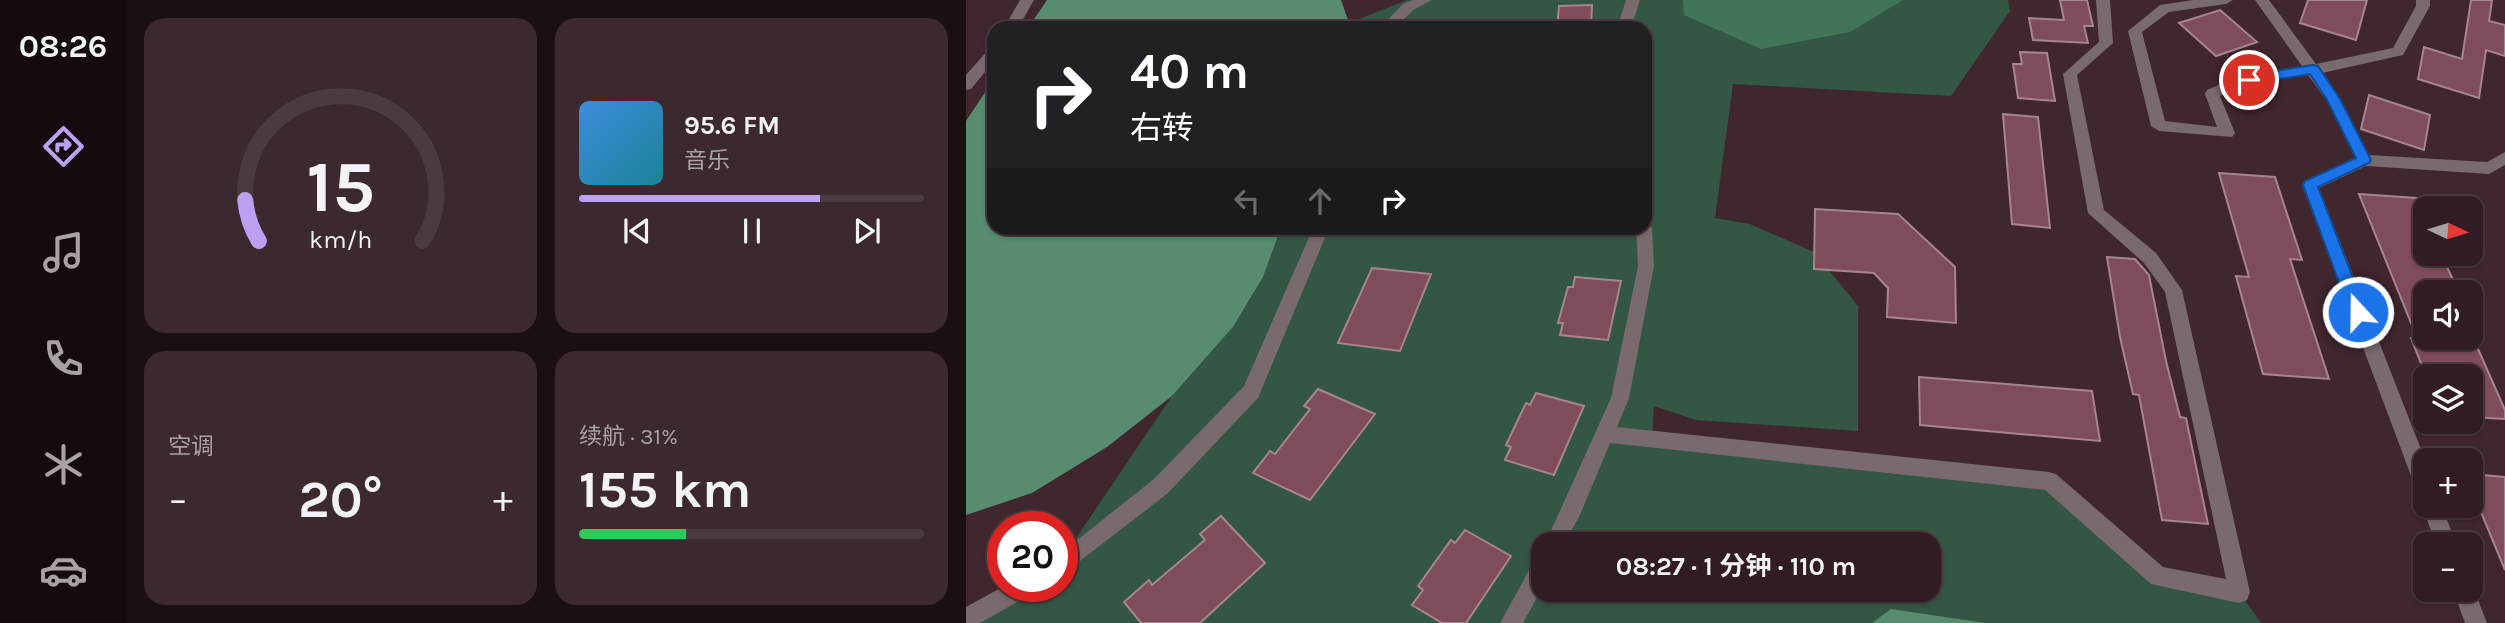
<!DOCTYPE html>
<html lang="zh">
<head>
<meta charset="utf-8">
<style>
  :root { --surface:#301c22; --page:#3c292f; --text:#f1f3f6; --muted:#a8a1a5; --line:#4b3a40; --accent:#bca0f2 }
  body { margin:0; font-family:Karla,"Noto Sans SC",sans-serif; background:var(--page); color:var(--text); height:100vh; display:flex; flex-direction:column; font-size:26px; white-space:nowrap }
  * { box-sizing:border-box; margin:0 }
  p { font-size:23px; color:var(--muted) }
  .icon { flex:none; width:38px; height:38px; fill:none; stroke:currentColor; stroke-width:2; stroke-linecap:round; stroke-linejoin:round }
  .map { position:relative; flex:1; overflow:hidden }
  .sheet { display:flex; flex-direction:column; gap:18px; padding:18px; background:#1a0f13; width:840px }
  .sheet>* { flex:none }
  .guide { position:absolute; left:21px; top:21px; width:665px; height:214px; border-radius:21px; box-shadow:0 2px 5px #0004,0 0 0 2px var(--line); background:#202124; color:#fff; overflow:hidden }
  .needle { width:46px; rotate:94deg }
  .controls { position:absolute; left:1447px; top:196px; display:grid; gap:14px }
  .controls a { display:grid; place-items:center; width:70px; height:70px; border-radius:14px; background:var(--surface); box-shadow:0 2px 5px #0004,0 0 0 2px var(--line); font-size:35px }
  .speed { position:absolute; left:21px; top:511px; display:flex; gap:14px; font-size:35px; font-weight:700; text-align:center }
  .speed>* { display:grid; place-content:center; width:91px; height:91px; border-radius:50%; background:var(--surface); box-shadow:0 2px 5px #0004,0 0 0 2px var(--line); line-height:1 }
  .speed .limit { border:10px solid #d22; background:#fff; color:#111 }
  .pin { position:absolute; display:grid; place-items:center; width:60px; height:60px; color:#fff; margin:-30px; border:4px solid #fff; border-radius:50%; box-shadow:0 2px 7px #0007 }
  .me { position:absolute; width:77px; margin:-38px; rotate:339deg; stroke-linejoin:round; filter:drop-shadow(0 0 5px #0008) }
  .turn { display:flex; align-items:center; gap:24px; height:147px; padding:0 28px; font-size:32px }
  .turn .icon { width:91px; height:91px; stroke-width:2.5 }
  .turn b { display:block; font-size:49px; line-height:60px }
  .lanes { display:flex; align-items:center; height:66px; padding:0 28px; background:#0003; justify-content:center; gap:35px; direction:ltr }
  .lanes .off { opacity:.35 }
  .big { font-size:52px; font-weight:700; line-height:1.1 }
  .sheet .tile { flex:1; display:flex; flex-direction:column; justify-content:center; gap:10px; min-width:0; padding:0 24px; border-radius:21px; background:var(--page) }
  .sheet .dial { align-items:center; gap:0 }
  .dial svg { height:182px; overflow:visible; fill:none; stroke:var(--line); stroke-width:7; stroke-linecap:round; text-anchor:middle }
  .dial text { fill:var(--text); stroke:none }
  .song { display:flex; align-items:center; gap:21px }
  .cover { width:84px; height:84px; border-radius:10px; background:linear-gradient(135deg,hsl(210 70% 55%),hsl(190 70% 35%)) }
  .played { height:7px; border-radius:4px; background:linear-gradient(90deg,var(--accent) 70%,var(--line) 70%) }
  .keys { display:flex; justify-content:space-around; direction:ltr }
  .heat { display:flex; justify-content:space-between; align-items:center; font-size:38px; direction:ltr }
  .charge { height:10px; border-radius:5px; background:linear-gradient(90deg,#34c759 31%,var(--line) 0) }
  .sheet .tiles { flex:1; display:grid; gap:18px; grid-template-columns:repeat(2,1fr) }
  .trip { position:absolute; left:565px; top:532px; width:410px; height:70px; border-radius:21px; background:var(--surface); box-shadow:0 2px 5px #0004,0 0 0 2px var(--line); font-weight:700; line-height:70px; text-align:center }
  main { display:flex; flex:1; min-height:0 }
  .dock { display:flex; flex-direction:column; width:126px; justify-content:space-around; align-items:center; background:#130b0e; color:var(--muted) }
  .dock .icon { width:49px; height:49px }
  .dock .selected { color:var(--accent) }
  .dock b { font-size:32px; color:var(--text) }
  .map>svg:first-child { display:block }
</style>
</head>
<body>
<main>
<nav class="dock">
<b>08:26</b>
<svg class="icon selected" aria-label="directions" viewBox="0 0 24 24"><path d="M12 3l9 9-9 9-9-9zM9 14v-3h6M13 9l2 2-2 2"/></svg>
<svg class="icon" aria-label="music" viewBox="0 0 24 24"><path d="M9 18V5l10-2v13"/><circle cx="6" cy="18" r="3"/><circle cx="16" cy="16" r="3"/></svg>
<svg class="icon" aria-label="phone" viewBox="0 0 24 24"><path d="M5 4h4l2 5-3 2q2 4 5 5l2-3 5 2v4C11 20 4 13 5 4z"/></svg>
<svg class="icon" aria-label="climate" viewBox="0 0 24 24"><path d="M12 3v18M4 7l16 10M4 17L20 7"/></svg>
<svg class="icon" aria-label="car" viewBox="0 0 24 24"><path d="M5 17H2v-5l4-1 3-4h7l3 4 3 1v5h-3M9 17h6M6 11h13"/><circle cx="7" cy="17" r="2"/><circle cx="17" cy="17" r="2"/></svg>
</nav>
<section class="sheet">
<div class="tiles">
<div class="tile dial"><svg viewBox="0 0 100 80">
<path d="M14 69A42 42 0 1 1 86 69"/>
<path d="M14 69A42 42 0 0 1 8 51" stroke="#bca0f2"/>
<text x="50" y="56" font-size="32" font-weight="700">15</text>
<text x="50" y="72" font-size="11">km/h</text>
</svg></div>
<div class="tile">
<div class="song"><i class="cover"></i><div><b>95.6 FM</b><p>音乐</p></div></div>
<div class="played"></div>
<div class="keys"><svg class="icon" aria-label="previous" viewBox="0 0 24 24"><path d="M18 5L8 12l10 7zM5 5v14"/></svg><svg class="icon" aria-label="pause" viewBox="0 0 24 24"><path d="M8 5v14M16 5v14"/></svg><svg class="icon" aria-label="next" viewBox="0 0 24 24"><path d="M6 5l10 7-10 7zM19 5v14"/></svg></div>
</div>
<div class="tile"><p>空调</p>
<div class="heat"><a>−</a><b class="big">20°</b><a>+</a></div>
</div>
<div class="tile"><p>续航 · 31%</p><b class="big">155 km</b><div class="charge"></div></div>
</div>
</section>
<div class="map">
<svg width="1539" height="623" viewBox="0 0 1539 623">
  <rect width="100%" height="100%" fill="#40262d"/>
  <path fill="#345644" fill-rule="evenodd" d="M441,0H1042L1044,11L985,96L767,84L749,218L784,224L848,252L892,306V431L730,420L688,406L686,439L1083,481L1192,577L1273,592L1295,623H0L60,586H96V559L206,396L267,327L297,277L315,228H679V28H382L383,23ZM578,544H962V590H578Z"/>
  <path fill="#40755a" d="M717,0H937L884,32L795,49L718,15Z"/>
  <g fill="#578c71">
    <path d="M81,0H375L383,23L382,28H62Z"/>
    <path d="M28,79V228H315L297,277L267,327L206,396L141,447L66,493L0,515V121Z"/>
    <path d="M925,609L1019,623H906Z"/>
  </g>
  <g fill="#7f4c59" stroke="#a6868d" stroke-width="2">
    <path d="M1094,0H1121L1127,26H1118L1122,43L1067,40L1063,18L1098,20Z"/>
    <path d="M1342,0H1401L1390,40L1334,23Z"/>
    <path d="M1505,0H1526L1523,21L1539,25V56L1520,50L1513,98L1452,79L1458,47L1496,59Z"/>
    <path d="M626,5L625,28H591L593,6Z"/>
    <path d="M1254,10L1291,42L1250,56L1213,23Z"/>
    <path d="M1054,52L1081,53L1089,101L1052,98L1047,64H1056Z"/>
    <path d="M1403,95L1464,115L1458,150L1395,129Z"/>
    <path d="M1037,114L1072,117L1084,228L1046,224Z"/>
    <path d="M1253,173L1309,177L1336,260L1324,259L1363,379L1297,374L1270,276L1283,277Z"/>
    <path d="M1393,194L1451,198L1460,218V254H1475L1489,284L1460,281V338H1505V333L1539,410V419L1505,417V376H1460L1445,338H1451Z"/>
    <path d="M849,209L932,214L989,267L990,323L921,317L922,288L908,273L848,269Z"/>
    <path d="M1141,257L1169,259L1183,275L1200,361L1214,417L1220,418L1242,524L1196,520L1173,395L1167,394L1154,337Z"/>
    <path d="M406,268L465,274L434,351L372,343Z"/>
    <path d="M609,277L655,281L642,340L594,335L597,323H592L602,287H607Z"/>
    <path d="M953,377L1126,391L1134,441L954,425Z"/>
    <path d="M352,389L409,414L344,500L287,473L304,451L309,454L344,409L338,406Z"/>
    <path d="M570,393L618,406L588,475L539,460L545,447L540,445L560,403L564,405Z"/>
    <path d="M1505,474L1539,477V570L1505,488Z"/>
    <path d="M255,516L299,563L234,623H175L158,602L183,580L186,585L239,540L234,534Z"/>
    <path d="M499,530L545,556L500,623H476L446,605L457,590L452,586L485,540L489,543Z"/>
  </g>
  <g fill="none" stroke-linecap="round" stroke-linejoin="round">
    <g fill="#786a6d" fill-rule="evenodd">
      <path d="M54,0H68L52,28H38Z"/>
      <path d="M447,0H466L447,10L429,28H414L437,4Z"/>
      <path d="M660,0H674L665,28H651Z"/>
      <path d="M1130,0H1144L1147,43L1111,75L1138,210L1190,253L1216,290L1284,592L1281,600L1273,603L1185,584L1079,490L644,443L614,515L598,544L578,546L645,398L672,266L670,228H679V222L686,228L688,266L663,398L651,427L1083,472L1090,474L1197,567L1260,579L1199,292L1178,263L1122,213L1097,74L1133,42Z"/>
      <path d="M1227,0H1267L1260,4L1203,12L1176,32L1199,121L1251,127L1239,94L1241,90L1273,76L1336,66L1289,0H1303L1350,64L1427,48L1450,6V0H1464V6L1437,55L1356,73L1374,99L1403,155L1521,162L1539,152V165L1523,174L1400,166L1353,188L1460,462V498L1453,496L1450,489L1336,185L1338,181L1389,158L1361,101L1342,75L1288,81L1254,96L1269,133L1266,137L1193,131L1185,126L1162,31L1194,5Z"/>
      <path d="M28,47V61L5,89L0,90V75L23,49Z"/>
      <path d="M347,228H363L292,398L202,493L96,575V552L188,479L278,386Z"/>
      <path d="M1459,499L1460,506H1476L1490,544H1470L1456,506Z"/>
      <path d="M578,553V585L557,623H534L571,556Z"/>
      <path d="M1505,582L1521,623H1499L1487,590H1505Z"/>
      <path d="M38,586H70L67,593L14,623H0V607Z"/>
    </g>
  </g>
  <path fill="#1a73e8" stroke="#114b97" stroke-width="2" d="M1347,65L1352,66L1374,99L1405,160L1403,163L1352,187L1400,312L1398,316H1386L1384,312L1337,185L1339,181L1390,158L1361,100L1344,74L1283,84L1277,80L1283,75Z"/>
</svg>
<div class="controls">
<a><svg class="needle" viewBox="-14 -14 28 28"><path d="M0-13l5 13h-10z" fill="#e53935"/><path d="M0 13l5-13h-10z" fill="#a8a1a5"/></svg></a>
<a><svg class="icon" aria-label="sound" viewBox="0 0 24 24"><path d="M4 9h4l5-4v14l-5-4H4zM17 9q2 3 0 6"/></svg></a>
<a><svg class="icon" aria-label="layers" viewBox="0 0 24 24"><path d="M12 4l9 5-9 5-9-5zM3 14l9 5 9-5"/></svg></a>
<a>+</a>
<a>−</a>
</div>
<div class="speed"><div class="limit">20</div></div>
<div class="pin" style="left:1283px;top:80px;background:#d93025"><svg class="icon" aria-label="arrive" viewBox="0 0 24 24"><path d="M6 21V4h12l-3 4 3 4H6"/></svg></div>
<svg class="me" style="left:1392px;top:312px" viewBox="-20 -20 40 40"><circle r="17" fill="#1a73e8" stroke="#fff" stroke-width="3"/><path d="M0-11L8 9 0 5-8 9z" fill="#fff"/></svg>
<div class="trip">08:27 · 1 分钟 · 110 m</div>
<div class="guide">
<div class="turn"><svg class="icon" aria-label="right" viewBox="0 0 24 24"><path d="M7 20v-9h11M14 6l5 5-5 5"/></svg><div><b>40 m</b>右转</div></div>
<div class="lanes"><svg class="icon off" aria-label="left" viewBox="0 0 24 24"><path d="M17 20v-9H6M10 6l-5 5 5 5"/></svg><svg class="icon off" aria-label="ahead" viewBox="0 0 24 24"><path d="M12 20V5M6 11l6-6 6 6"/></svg><svg class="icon" aria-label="right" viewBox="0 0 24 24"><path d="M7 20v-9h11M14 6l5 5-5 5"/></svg></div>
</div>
</div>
</main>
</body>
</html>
